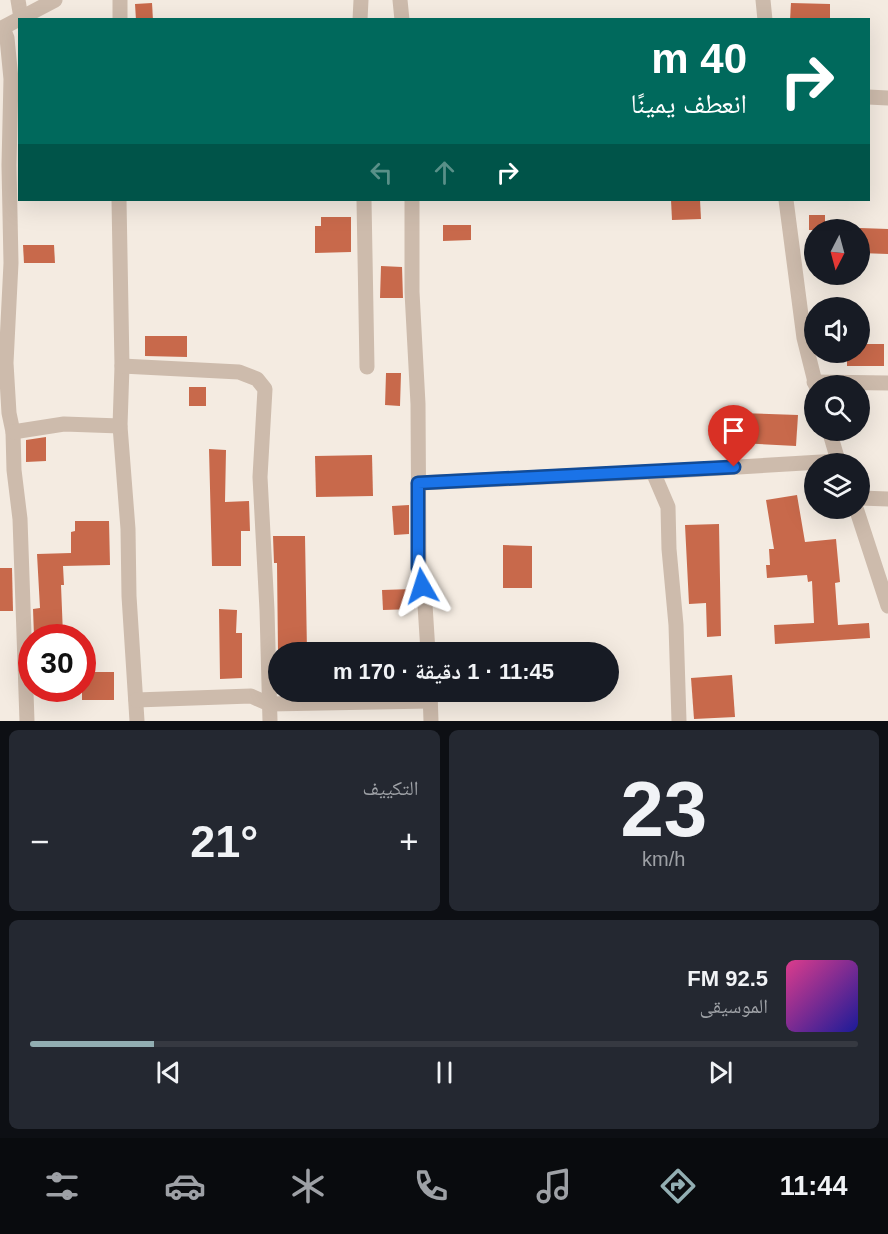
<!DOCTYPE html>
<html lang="ar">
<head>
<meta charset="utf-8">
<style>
  :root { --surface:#171b24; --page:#242831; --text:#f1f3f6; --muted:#9ea1a6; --line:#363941; --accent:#92aeb2 }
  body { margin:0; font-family:Arial,"Noto Naskh Arabic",sans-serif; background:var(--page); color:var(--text); direction:rtl; height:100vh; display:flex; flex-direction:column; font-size:22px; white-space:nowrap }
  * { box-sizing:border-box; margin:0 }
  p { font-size:20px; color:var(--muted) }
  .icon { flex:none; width:33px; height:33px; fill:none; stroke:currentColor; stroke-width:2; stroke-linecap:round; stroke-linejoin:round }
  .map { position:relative; height:721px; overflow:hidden; direction:ltr }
  .drawer { display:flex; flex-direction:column; gap:9px; padding:9px; background:#0d0f14; flex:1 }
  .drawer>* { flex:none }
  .banner { position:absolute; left:18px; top:18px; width:852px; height:183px; border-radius:0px; box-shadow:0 6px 24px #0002; direction:rtl; background:#00695c; color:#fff; overflow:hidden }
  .needle { width:39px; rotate:186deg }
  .tools { position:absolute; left:804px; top:219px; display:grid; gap:12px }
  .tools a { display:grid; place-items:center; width:66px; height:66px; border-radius:50%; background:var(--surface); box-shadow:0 6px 24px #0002; font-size:30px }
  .speed { position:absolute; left:18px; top:624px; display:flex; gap:12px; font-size:30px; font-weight:700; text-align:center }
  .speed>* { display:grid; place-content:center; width:78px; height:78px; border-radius:50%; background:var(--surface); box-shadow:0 6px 24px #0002; line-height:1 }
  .speed .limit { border:9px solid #d22; background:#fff; color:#111 }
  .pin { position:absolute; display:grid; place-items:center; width:51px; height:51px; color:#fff; margin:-62px -26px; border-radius:50% 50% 50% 0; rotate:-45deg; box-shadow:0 0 6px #0007 }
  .pin .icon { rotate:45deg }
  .me { position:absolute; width:66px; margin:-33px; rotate:354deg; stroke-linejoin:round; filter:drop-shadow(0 0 4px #0008) }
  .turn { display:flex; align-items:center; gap:21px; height:126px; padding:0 24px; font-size:27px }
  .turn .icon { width:78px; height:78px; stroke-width:2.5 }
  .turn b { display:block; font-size:42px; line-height:51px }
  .lanes { display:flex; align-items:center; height:57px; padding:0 24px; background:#0003; justify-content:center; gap:30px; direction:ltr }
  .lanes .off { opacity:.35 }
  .big { font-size:45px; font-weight:700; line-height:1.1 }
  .drawer .tile { flex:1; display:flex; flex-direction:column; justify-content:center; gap:9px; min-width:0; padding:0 21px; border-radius:9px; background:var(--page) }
  .drawer .dial { align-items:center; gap:0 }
  .dial b { font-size:78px; line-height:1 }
  .song { display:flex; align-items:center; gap:18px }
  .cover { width:72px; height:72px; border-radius:9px; background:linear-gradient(135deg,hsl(330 70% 55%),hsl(240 70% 35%)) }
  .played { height:6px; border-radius:3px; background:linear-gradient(90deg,var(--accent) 15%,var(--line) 15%) }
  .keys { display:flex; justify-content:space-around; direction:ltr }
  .heat { display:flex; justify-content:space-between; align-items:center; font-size:33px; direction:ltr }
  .drawer .tiles { flex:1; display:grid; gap:9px; grid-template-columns:1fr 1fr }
  .tile:last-child { grid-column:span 2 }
  .trip { position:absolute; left:268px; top:642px; width:351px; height:60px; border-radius:30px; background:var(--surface); box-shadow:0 6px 24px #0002; font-weight:700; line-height:60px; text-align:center; direction:rtl }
  .tab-bar { display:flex; height:96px; justify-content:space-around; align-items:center; background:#090b0e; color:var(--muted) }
  .tab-bar .icon { width:42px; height:42px }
  .tab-bar .selected { color:var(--accent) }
  .tab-bar b { font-size:27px; color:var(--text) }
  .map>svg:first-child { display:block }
</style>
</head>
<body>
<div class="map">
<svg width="888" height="721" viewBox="0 0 888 721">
  <rect width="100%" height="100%" fill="#f4ebe1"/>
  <g fill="#c8694b">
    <path d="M152,3L153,20H136L135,4Z"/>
    <path d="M791,3L830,4V20H790Z"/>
    <path d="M671,200H700L701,219L672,220Z"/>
    <rect x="809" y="215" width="16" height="15"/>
    <path d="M321,217H351V252L315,253V226H321Z"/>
    <path d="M443,225H471V240L443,241Z"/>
    <path d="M860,228L888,229V254L860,253Z"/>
    <path d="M23,245H54L55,263H24Z"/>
    <path d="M381,266L402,267L403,298H380Z"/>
    <path d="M145,336H187V357L145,356Z"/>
    <path d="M860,344H884V366H847V352H860Z"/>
    <path d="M386,373H401L400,406L385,405Z"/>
    <rect x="189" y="387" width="17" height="19"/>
    <path d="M739,413L798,415L796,446L738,443Z"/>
    <path d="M46,437V461L26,462V440Z"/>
    <path d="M209,449L226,450L225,502L249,501L250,531H241V566H212Z"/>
    <path d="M372,455L373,496L316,497L315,456Z"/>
    <path d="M797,495L805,542L836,539L840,582L835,583L838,625L869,623L870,638L775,644L774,625L814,623L812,581L808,582L807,575L767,578L766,565H770L769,549H774L766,500Z"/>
    <path d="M409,505V534L394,535L392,506Z"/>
    <path d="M75,521H109L110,565L63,566L64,585H61L63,635L34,636L33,609L40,608L37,554L71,553V532L75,531Z"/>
    <path d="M719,524L721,636L707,637L706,603L689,604L685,525Z"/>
    <path d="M273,536H305L307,652H278L277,563H274Z"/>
    <path d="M503,545L532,546V588H503Z"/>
    <path d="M0,568H12L13,611H0Z"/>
    <path d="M413,589L415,609L383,610L382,590Z"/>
    <path d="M219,609L237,610L236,633H242V678L220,679Z"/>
    <rect x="82" y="672" width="32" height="28"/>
    <path d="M732,675L735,717L694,719L691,678Z"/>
  </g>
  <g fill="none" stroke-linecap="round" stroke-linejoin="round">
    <g stroke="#cdbbac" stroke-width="15">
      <path d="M18,0L21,18"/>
      <path d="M120,0V20"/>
      <path d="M400,0L402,20"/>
      <path d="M763,0L765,20"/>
      <path d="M360,20L361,0"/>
      <path d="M3,28L7,38L11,79L9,165L11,263L6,363L9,413L13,432L14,470L20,519L27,721"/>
      <path d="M868,97L888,98"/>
      <path d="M119,200L122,366L120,426L128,529L129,596L137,721"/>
      <path d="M364,200L367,367"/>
      <path d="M412,200V292L418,404L419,568L425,605L428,652"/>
      <path d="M786,200L804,338L816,386"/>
      <path d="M122,366L239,372L257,379L265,389L260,477L267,610L270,721"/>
      <path d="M814,382L888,383"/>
      <path d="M829,430L839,464"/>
      <path d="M13,432L64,424L120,426"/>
      <path d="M653,472L668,507L669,549L676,625L679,721"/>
      <path d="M418,483L671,471L838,461"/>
      <path d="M860,498L888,499"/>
      <path d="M856,508L888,606"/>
      <path d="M430,692L431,721"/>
      <path d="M136,700L251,696L269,704L430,701"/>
    </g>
    <path stroke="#cdbbac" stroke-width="15" d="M0,29L55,0"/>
  </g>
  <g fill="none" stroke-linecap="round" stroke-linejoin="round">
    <defs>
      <path id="route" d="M422,586L418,568V483L734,467"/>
    </defs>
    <use href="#route" stroke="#114b97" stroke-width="15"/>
    <use href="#route" stroke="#1a73e8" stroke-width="10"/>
  </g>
</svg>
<div class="tools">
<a><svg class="needle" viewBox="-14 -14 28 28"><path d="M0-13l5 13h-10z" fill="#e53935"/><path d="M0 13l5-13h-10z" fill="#9ea1a6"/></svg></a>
<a><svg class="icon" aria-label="sound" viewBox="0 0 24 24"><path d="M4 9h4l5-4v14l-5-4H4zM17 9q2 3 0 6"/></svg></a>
<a><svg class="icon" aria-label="search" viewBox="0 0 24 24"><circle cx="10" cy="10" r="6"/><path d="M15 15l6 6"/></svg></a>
<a><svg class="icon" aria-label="layers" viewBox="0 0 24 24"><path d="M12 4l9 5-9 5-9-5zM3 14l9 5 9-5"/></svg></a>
</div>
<div class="speed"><div class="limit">30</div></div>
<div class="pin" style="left:734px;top:467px;background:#d93025"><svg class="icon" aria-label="arrive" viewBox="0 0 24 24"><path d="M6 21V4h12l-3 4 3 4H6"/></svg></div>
<svg class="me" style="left:422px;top:586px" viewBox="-20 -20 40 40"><path d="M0-17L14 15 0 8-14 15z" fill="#1a73e8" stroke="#fff" stroke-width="4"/></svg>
<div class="trip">11:45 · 1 دقيقة · 170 m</div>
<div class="banner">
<div class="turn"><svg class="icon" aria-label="right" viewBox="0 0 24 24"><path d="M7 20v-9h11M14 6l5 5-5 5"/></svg><div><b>40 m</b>انعطف يمينًا</div></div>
<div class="lanes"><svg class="icon off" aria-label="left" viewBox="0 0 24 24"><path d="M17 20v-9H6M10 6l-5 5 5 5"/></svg><svg class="icon off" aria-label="ahead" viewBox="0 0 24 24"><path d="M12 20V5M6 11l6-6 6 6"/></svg><svg class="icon" aria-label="right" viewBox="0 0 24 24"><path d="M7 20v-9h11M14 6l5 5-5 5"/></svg></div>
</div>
</div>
<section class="drawer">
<div class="tiles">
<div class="tile dial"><b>23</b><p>km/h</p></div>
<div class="tile"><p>التكييف</p>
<div class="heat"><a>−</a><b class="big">21°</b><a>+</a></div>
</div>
<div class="tile">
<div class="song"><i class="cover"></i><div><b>92.5 FM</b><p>الموسيقى</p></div></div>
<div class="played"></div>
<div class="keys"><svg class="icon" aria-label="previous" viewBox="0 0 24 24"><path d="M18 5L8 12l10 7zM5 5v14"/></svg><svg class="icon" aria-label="pause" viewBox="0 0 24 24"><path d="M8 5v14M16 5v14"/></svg><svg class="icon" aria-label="next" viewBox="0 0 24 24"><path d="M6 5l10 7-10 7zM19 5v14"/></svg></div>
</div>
</div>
</section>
<nav class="tab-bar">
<b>11:44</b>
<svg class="icon selected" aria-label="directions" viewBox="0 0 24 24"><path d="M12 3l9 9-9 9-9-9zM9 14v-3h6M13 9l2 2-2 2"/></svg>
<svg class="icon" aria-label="music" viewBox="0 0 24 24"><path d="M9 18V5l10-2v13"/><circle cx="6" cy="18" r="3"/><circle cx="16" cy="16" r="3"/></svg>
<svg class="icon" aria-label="phone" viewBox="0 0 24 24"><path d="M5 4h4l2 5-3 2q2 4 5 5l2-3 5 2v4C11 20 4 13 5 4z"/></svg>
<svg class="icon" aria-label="climate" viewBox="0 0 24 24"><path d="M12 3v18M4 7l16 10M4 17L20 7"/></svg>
<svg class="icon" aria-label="car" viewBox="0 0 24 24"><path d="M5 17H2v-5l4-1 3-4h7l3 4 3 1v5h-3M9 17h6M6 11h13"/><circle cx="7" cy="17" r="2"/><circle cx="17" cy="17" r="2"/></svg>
<svg class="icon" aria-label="filters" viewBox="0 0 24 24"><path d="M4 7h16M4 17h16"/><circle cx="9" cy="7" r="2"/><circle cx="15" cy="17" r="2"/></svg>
</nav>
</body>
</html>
